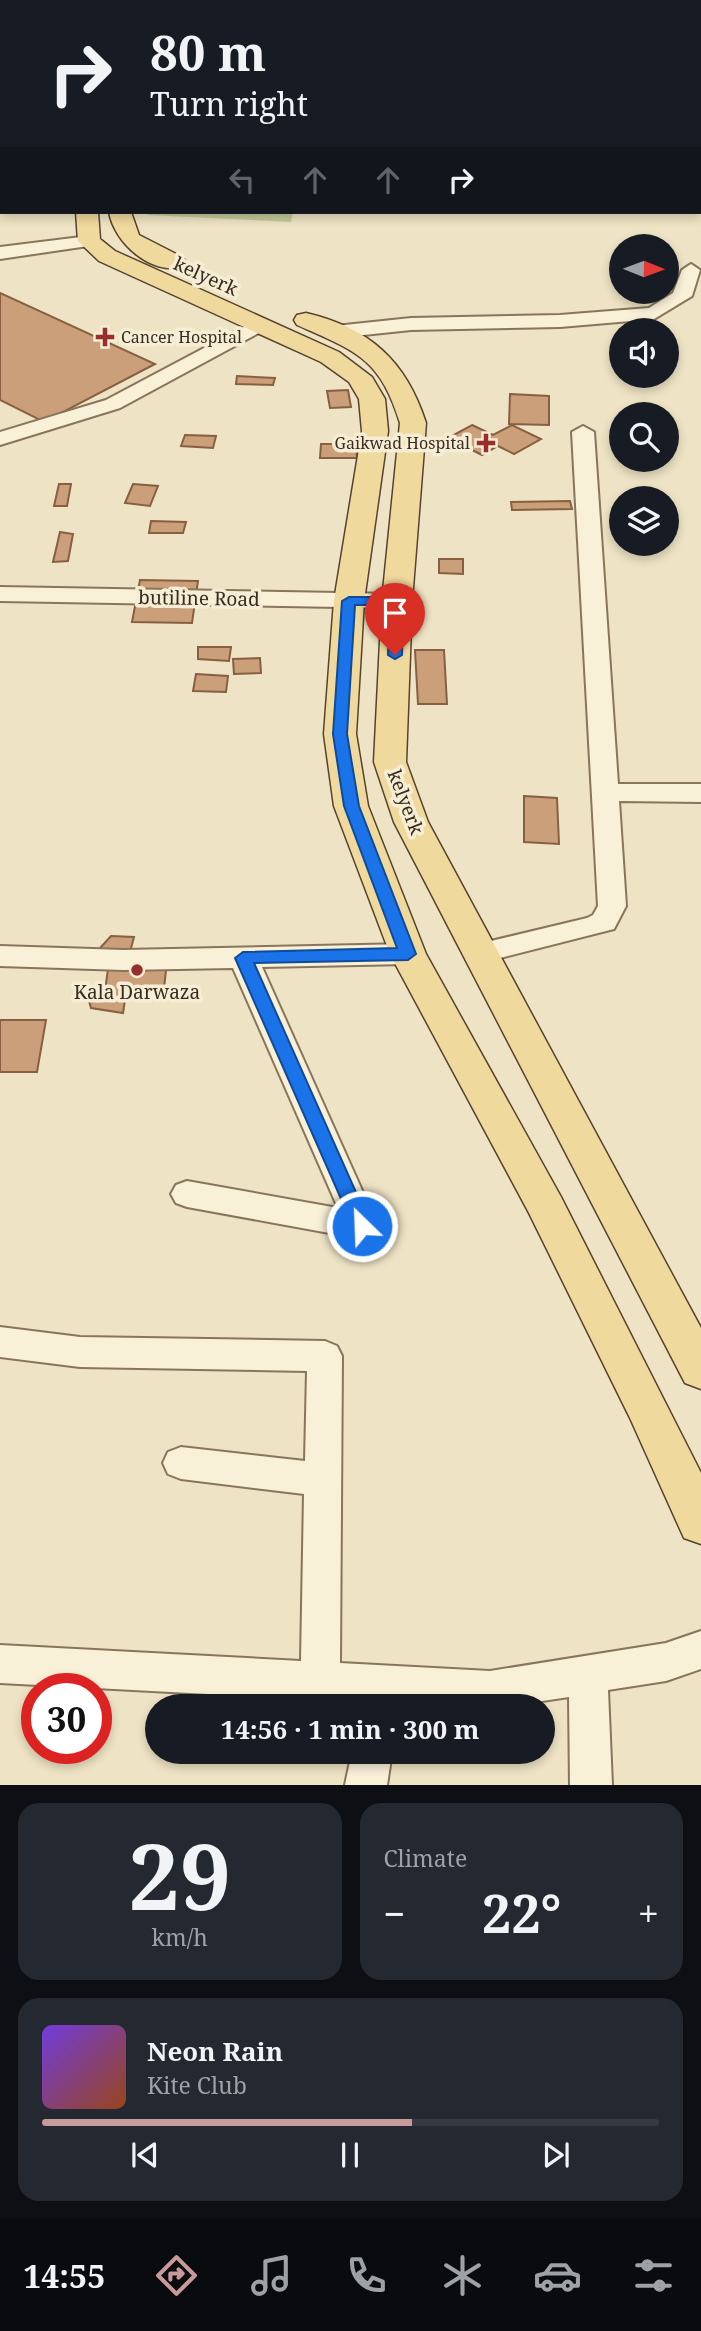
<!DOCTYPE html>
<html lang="en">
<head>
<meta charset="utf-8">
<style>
  :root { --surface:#171b24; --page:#242831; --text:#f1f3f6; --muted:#9ea1a6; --line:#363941; --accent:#c89a9b }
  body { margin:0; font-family:"Noto Serif",serif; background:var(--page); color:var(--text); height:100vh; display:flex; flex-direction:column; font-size:26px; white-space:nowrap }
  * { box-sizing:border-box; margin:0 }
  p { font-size:23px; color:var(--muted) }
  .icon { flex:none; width:38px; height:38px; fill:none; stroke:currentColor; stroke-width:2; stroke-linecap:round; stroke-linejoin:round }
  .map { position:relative; height:1785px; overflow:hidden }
  .drawer { display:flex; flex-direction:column; gap:18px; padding:18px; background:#0d0f14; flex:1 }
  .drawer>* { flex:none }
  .guide { position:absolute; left:0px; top:0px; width:702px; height:214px; box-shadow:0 4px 10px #0003; background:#171b24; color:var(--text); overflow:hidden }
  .needle { width:46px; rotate:91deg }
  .controls { position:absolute; left:609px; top:234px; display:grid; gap:14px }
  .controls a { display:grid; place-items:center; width:70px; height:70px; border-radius:50%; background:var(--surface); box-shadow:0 4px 10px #0003; font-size:35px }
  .speed { position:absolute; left:21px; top:1673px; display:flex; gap:14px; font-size:35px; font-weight:700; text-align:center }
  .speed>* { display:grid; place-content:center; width:91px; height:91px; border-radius:50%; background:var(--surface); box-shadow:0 4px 10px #0003; line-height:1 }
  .speed .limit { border:10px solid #d22; background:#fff; color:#111 }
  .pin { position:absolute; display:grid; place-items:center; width:60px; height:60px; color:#fff; margin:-72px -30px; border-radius:50% 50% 50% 0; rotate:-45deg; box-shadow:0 0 7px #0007 }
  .pin .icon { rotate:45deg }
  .me { position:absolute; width:77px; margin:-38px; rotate:336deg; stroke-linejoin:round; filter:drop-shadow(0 0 5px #0008) }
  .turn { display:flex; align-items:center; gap:24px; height:147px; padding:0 35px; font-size:32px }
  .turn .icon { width:91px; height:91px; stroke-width:2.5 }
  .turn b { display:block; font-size:49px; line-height:60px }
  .lanes { display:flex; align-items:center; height:66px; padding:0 35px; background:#0003; justify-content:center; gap:35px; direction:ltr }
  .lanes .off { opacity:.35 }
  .big { font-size:52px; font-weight:700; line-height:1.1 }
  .drawer .widget { flex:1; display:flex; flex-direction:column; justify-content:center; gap:10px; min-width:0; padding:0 24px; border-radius:21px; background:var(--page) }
  .drawer .dial { align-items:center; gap:0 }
  .dial b { font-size:91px; line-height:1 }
  .song { display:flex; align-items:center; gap:21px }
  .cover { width:84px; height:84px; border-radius:10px; background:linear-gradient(135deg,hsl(260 70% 55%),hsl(20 70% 35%)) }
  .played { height:7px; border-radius:4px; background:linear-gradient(90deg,var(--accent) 60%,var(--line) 60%) }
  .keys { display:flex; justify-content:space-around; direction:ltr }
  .heat { display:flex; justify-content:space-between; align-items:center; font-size:38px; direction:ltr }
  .drawer .tiles { flex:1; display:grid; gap:18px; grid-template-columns:1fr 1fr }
  .widget:last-child { grid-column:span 2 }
  .trip { position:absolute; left:145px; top:1694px; width:410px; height:70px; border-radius:35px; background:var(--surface); box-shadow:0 4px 10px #0003; font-weight:700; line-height:70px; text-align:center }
  .tabs { display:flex; height:112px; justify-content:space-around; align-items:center; background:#090b0e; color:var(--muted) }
  .tabs .icon { width:49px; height:49px }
  .tabs .active { color:var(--accent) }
  .tabs b { font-size:32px; color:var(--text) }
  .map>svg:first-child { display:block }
</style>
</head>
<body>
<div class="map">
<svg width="701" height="1785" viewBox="0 0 701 1785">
  <rect width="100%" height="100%" fill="#eee3c4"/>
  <path fill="#c4cc98" d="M147,212H293L291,222L148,215Z"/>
  <g fill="#cc9f7b" stroke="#875f41" stroke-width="2">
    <path d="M0,293L155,364L44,422L0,400Z"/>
    <path d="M237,376L275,378L273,385L236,384Z"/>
    <path d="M348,390L351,407L330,408L327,391Z"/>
    <path d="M510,394L549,396V425L509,424Z"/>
    <path d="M472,425L493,435L512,425L541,439L514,454L498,446L482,455L448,438Z"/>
    <path d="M185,435L216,436L213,448L181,446Z"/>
    <path d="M321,444H356L357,458H320Z"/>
    <path d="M59,484H71L67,506H54Z"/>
    <path d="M133,484L158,486L150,506L125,503Z"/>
    <path d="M570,501L572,509L512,510L511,502Z"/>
    <path d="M151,521L186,522L183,533H149Z"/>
    <path d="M60,532L73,534L68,561L53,562Z"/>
    <path d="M439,559H463V574L439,573Z"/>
    <path d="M140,580L198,581L192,623L132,622Z"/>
    <path d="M198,647H231L229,661L198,659Z"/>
    <path d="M415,650H444L447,704H418Z"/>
    <path d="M260,658L261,673L234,674L233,659Z"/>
    <path d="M196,674L228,676L226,692L193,691Z"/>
    <path d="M524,796L557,798L559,844L524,842Z"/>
    <path d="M111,936L134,937L130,952L168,953L164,988L127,987L123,1013L91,1008L89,1001L105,991L110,954L100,948Z"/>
    <path d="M0,1020H46L37,1072H0Z"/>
  </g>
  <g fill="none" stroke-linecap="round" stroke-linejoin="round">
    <defs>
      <g id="minor">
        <path d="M277,0H300L301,2H278Z"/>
        <path d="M507,0H524L506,2Z"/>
        <rect x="700" y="59" width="1" height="10"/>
        <rect x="0" y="162" width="2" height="10"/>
        <path d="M89,236L98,241L95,245L0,259V247Z"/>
        <path d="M691,264L700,270L692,296L654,319L560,327L411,330L335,338L325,332L335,326L411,318L560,315L649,308L673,293L682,270Z"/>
        <path d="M259,319L266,321L269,325L266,329L120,408L0,445V432L106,400Z"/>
        <path d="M583,426L594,432L618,784H701V802L619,801L626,906L614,929L480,963L470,960L466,953L470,946L587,918L593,915L598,906L572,432Z"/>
        <path d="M0,587L397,594L405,596L409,601L405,606L397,608L0,601Z"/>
        <path d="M408,944L418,947L422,954L418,961L408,964L262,967L378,1226L374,1235L362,1239L187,1207L176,1203L171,1194L176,1185L187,1181L338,1208L233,968L124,970L0,966V946L124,950Z"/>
        <path d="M0,1327L80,1337L325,1341L337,1346L342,1356L340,1663L490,1671L666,1643L701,1631V1669L666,1681L608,1690L612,1785H570L569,1697L509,1706H433L0,1683V1645L301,1661L304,1494L181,1479L168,1474L163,1463L168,1452L181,1447L305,1461L307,1371L80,1367L0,1357Z"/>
        <path d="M352,1752H392L387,1785H345Z"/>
      </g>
      <g id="major">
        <path d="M87,0H105L106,2H88Z"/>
        <rect x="115" y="0" width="18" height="2"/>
        <path d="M76,212H98L100,239L115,251L339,352L372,377L385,399L388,431L364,601L356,734L368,806L426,954L561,1197L701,1473V1544L684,1538L630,1418L529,1213L390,954L334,806L324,734L334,601L362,431L359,399L349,382L321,362L99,261L78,241Z"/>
        <path d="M109,212H131L139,235L182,257L186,262L182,267C150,275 114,242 109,212Z"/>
        <path d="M306,313C370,328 406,361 426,423L412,601L406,762L428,822L701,1328V1389L685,1383L394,822L374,762L382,601L400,423C380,358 356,351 297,325L294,320L297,315Z"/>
      </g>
    </defs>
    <use href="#minor" stroke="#88755b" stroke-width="4"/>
    <use href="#major" stroke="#56432f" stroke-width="3"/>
    <use href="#minor" fill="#f9f0d8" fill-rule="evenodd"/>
    <use href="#major" fill="#f0d99d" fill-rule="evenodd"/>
  </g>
  <path fill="#1a73e8" stroke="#114b97" stroke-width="2" d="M349,597H397L404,601L402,655L395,659L388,655L390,605H355L347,734L359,806L416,954L408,960L254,963L371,1226L362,1233L353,1226L235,958L243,952L397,948L344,806L333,734L342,601Z"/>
  <g fill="#972e2b" stroke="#f5edd4" stroke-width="2.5">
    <path d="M101.5 326.5h7v7h7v7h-7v7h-7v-7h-7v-7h7z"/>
    <path d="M482.5 432.5h7v7h7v7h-7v7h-7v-7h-7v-7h7z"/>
    <circle cx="137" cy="970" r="7"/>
  </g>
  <g text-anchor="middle" stroke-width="7" stroke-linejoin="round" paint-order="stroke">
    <g font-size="16" fill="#392c1f" stroke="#f5edd4" text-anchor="start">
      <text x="121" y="343">Cancer Hospital</text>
      <text x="470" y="449" text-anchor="end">Gaikwad Hospital</text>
    </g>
    <g font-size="19" fill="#392c1f" stroke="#f5edd4">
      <text transform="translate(206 276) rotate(24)" y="7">kelyerk</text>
      <text transform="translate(199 598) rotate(1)" y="7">butiline Road</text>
      <text transform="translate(406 802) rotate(69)" y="7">kelyerk</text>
    </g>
    <g font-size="19" fill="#392c1f" stroke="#f5edd4">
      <text x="137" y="999">Kala Darwaza</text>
    </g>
  </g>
</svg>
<div class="controls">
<a><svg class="needle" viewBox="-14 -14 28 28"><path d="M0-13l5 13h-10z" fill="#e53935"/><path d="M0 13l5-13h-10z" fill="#9ea1a6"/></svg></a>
<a><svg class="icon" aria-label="sound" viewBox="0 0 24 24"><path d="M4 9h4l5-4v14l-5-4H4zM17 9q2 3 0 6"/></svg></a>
<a><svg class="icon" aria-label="search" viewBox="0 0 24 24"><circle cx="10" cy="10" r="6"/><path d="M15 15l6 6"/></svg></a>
<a><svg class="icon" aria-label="layers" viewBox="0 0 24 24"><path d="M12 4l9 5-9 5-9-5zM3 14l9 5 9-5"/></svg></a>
</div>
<div class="speed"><div class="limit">30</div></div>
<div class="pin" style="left:395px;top:655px;background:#d93025"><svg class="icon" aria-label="arrive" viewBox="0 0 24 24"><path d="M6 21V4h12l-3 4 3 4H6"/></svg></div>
<svg class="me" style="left:362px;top:1226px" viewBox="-20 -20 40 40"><circle r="17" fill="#1a73e8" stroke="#fff" stroke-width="3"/><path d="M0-11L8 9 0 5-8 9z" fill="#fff"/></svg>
<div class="trip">14:56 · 1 min · 300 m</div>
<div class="guide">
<div class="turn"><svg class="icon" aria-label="right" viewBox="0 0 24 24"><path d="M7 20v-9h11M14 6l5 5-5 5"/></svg><div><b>80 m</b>Turn right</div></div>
<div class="lanes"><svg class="icon off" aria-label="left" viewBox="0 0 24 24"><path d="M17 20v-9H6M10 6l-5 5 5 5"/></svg><svg class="icon off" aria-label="ahead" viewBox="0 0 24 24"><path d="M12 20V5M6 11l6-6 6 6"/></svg><svg class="icon off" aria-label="ahead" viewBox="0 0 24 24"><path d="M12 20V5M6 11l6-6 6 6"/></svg><svg class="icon" aria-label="right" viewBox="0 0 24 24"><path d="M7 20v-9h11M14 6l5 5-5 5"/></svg></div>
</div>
</div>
<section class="drawer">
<div class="tiles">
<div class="widget dial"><b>29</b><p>km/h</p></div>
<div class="widget"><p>Climate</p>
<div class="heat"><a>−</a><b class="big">22°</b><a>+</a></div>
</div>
<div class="widget">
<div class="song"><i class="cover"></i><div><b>Neon Rain</b><p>Kite Club</p></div></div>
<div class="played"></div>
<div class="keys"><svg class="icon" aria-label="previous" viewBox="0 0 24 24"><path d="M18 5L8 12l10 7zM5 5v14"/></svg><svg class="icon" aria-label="pause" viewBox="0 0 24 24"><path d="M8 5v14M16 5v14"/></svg><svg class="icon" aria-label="next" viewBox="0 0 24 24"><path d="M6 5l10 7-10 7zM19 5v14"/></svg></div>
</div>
</div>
</section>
<nav class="tabs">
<b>14:55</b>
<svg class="icon active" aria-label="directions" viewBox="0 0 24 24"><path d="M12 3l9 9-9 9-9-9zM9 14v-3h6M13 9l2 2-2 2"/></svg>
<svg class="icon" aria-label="music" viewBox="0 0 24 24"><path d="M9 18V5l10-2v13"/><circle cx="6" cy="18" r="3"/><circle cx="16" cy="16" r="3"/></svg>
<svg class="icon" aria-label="phone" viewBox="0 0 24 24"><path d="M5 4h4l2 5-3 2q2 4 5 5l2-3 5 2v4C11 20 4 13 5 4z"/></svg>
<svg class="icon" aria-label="climate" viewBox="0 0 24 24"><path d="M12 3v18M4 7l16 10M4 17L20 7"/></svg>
<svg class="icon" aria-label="car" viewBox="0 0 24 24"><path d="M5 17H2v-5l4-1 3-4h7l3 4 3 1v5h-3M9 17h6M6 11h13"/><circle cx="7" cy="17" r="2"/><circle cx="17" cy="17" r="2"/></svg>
<svg class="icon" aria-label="filters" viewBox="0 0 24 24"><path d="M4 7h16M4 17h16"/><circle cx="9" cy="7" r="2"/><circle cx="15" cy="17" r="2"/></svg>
</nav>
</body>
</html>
